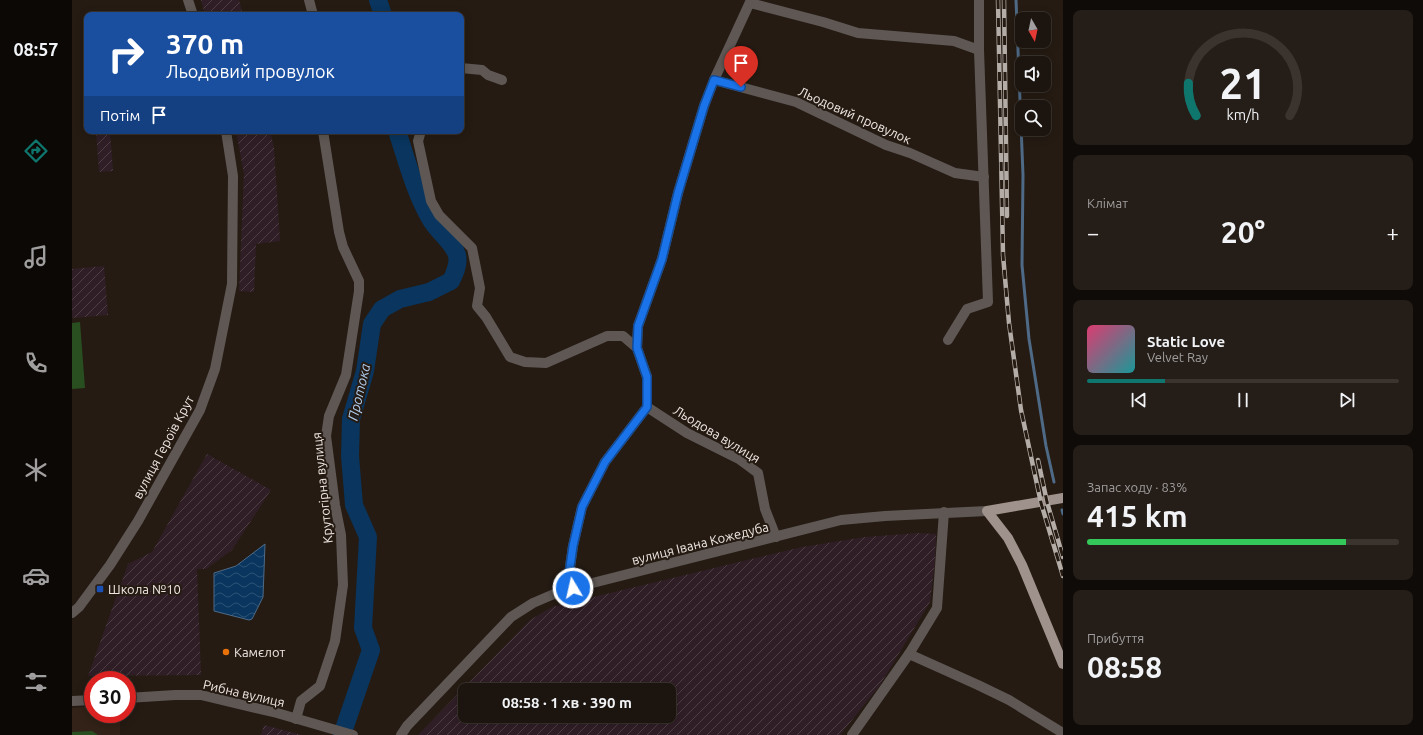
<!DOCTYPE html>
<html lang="uk">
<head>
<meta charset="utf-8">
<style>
  :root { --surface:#1c140e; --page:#251d17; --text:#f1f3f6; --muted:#a09e9e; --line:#3a332e; --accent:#0f766e }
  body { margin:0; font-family:Ubuntu,sans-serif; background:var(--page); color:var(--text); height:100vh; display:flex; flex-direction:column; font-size:15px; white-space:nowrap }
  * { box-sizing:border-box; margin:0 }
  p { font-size:13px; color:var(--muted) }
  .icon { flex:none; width:22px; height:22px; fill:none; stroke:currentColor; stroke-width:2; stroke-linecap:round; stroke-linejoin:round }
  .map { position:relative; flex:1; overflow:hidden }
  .side { display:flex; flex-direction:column; gap:10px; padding:10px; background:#0f0b08; width:360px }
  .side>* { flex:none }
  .banner { position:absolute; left:12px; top:12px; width:380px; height:122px; border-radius:8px; box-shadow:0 2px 10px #0003,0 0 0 1px var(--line); background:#1a4fa0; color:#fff; overflow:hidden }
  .needle { width:26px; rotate:171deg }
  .tools { position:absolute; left:943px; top:12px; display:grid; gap:8px }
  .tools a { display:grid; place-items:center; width:36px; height:36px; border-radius:8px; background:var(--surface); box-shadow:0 2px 10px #0003,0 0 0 1px var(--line); font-size:20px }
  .speed { position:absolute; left:12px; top:671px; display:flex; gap:8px; font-size:20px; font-weight:700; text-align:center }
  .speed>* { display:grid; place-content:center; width:52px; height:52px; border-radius:50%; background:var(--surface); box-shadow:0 2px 10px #0003,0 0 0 1px var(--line); line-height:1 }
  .speed .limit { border:6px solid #d22; background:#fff; color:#111 }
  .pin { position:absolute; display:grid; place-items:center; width:34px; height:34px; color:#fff; margin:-41px -17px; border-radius:50% 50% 50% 0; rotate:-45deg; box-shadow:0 0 4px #0007 }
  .pin .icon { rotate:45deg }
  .me { position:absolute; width:44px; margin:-22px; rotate:351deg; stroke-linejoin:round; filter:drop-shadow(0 0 3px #0008) }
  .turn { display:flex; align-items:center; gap:14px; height:84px; padding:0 16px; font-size:18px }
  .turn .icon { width:52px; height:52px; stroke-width:2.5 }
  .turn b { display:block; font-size:28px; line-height:34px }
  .then { display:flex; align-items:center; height:38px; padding:0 16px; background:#0003; gap:8px; font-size:15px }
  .big { font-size:30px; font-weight:700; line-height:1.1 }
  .side .tile { flex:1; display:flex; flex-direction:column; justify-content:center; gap:6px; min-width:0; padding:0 14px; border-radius:8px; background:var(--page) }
  .side .dial { align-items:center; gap:0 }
  .dial svg { height:104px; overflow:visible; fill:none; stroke:var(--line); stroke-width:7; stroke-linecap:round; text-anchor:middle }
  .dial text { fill:var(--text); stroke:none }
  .song { display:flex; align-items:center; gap:12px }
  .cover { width:48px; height:48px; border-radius:6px; background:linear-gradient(135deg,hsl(340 70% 55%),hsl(180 70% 35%)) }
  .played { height:4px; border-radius:2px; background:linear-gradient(90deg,var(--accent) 25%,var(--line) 25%) }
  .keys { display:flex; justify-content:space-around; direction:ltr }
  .heat { display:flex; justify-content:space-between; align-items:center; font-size:22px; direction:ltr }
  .charge { height:6px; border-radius:3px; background:linear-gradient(90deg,#34c759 83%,var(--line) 0) }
  .trip { position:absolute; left:386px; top:683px; width:218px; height:40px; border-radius:8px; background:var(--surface); box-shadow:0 2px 10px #0003,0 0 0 1px var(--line); font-weight:700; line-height:40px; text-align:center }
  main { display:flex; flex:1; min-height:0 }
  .tab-bar { display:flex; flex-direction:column; width:72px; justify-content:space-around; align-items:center; background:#0b0806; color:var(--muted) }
  .tab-bar .icon { width:28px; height:28px }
  .tab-bar .selected { color:var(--accent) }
  .tab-bar b { font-size:18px; color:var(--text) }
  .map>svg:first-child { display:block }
</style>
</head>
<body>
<main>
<nav class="tab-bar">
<b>08:57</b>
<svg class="icon selected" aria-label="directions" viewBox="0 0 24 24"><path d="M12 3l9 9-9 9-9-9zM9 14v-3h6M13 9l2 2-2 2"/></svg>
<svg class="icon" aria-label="music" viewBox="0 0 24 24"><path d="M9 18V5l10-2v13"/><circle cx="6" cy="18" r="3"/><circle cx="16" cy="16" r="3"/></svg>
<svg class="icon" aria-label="phone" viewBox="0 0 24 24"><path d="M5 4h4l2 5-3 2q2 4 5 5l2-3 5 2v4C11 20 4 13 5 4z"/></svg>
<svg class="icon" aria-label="climate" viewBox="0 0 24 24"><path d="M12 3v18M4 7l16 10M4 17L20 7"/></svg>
<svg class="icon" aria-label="car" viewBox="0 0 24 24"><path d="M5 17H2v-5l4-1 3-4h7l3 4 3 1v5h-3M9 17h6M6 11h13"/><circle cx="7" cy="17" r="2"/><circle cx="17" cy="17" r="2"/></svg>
<svg class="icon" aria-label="filters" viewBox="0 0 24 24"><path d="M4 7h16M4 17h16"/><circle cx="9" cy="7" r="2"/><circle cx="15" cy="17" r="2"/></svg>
</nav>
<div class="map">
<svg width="991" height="735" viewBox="0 0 991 735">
  <defs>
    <pattern id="industrial-furrows" width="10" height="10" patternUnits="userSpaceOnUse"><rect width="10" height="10" fill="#301e26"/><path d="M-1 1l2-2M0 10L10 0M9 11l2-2" fill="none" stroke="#4e3f45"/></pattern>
    <pattern id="water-waves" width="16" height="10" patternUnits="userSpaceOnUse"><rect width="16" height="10" fill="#09355e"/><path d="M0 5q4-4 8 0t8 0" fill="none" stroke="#2d5275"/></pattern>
  </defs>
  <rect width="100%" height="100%" fill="#251b13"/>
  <path fill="#322217" d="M21,706V714H48V735H0V708Z"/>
  <g fill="url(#industrial-furrows)" fill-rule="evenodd">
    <path d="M129,0H167L171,15H133Z"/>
    <path d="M24,131H38L41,171L27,172Z"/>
    <path d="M164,131H198L202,148L208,241L184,244L182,292L167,291L172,174Z"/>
    <path d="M32,266L36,315L0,318V269Z"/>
    <path d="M135,454L199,490L160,550L134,569H125L129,675L16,676L56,564L80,552Z"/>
    <path d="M846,533L864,534L863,561L858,602L808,685L768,735H346L458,620L480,607L730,547L793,537ZM393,690H597V716H393Z"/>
    <path d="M192,725L230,735H189Z"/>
  </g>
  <g fill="#294e20">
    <path d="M8,322L13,388L0,389V323Z"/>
    <path d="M20,731L26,735H0V732Z"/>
  </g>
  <path fill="url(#water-waves)" stroke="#4e6a86" d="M193,544L191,597L180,619L177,620L142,611V573L164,566Z"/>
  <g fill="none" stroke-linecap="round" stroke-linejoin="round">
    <g stroke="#4e6a86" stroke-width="3">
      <path d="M944,0L951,175L950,265L957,339L974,446L982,482"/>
      <path d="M990,510L991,514"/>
    </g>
    <g stroke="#09355e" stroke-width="18">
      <path d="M306,0L311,15"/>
      <path d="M270,735L299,650L291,628L296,537L282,505L278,456L279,419L293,371L300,324L310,309L328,299L357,292L379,281C383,273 387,264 385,255C381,242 366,232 359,220C343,193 335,161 325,131"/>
    </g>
    <g stroke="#5e5754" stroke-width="10">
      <path d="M116,0L121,15"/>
      <path d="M237,0L241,15"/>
      <path d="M679,0L642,80L632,106L606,193L590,259L566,326L565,348L575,377V407L615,433L667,459L686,473L693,509L704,537"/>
      <path d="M678,3L751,22L786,33L882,41L907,50"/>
      <path d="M389,68L410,70L416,75L430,80"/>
      <path d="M642,80L724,102L814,145L838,153L883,173L912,177"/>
      <path d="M349,131L346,141L359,201L367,215L400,248L408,288L405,306L414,317L438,357L453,362L474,363L535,336H551L565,348"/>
      <path d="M876,340L895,309L916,302L907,50V0"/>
      <path d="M501,588L497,574L501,546L510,507L533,462L575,407"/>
      <path d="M0,613L7,607L38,565L66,521L128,410L143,369L160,284L161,176L154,131"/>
      <path d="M837,654L906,685L937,700L991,733"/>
      <path d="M55,698L103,695H129L205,713L281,735"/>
      <path d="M0,701L21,700"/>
      <path d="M224,719L229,701L248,686L263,641L271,585L269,535L263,505L254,436L257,416L274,375L287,291V281L271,247L267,232L251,131"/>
      <path d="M329,735L335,726L439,617L461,603L489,591L769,520L813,516L915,511"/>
      <path d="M780,735L837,654L865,608L872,512"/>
    </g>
    <path stroke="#9f918b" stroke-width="10" d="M991,498L915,511L936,538L950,565L991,664"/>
    <defs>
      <g id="rail">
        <path d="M926,0L931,255L937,323L949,410L969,503L991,576"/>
        <path d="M932,0L935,216"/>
        <path d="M966,460L975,502L991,557"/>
      </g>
    </defs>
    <use href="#rail" stroke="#b4aca6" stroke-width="4.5"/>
    <use href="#rail" stroke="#251b13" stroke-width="3" stroke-dasharray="9" stroke-linecap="butt"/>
  </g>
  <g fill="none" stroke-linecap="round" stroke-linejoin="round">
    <defs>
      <path id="route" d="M501,588L497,574L501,546L510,507L533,462L575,407V377L565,348L566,326L590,259L606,193L632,106L642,80L669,87"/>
    </defs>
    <use href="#route" stroke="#114b97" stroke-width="10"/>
    <use href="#route" stroke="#1a73e8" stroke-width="7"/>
  </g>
  <rect fill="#1a4fb4" stroke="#251b13" stroke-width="1.5" x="24" y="585" width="8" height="8" rx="2"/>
  <circle fill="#e8710a" stroke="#251b13" stroke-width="1.5" cx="154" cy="652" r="4"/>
  <g text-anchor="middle" stroke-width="4" stroke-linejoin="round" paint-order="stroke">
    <g font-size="13" fill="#efe7e2" stroke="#251b13">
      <text transform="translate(783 115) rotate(24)" y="5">Льодовий провулок</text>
      <text transform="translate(645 434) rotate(31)" y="5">Льодова вулиця</text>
      <text transform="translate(91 447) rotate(-62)" y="5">вулиця Героїв Крут</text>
      <text transform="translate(250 488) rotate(-96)" y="5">Крутогірна вулиця</text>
      <text transform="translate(628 543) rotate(-14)" y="5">вулиця Івана Кожедуба</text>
      <text transform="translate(172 693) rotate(13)" y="5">Рибна вулиця</text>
    </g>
    <g font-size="13" fill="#efe7e2" stroke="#251b13" text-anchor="start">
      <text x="36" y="594">Школа №10</text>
      <text x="162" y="657">Камєлот</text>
    </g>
    <g font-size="14" font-style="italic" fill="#b1ceef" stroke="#251b13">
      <text transform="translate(287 392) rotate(-77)" y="5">Протока</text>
    </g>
  </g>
</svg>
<div class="tools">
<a><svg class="needle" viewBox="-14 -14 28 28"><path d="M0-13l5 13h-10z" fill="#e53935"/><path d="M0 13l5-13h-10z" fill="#a09e9e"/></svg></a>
<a><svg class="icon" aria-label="sound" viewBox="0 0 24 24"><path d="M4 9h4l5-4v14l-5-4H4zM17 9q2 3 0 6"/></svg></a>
<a><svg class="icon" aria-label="search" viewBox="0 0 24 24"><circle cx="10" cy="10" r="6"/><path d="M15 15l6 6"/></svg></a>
</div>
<div class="speed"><div class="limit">30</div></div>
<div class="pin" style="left:669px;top:87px;background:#d93025"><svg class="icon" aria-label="arrive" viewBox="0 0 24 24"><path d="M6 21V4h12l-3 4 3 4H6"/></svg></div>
<svg class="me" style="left:501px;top:588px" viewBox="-20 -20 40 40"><circle r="17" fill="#1a73e8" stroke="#fff" stroke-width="3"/><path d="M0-11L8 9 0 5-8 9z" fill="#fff"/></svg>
<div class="trip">08:58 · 1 хв · 390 m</div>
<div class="banner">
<div class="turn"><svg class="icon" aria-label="right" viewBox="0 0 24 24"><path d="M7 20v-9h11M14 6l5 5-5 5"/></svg><div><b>370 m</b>Льодовий провулок</div></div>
<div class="then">Потім<svg class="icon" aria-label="arrive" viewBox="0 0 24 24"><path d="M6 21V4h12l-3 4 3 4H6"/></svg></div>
</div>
</div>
<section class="side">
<div class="tile dial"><svg viewBox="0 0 100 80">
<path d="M14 69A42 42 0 1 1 86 69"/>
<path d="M14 69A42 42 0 0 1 8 44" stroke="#0f766e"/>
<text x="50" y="56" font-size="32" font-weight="700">21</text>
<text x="50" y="72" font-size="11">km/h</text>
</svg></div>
<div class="tile"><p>Клімат</p>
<div class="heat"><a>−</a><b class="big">20°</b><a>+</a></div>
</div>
<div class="tile">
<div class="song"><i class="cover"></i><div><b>Static Love</b><p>Velvet Ray</p></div></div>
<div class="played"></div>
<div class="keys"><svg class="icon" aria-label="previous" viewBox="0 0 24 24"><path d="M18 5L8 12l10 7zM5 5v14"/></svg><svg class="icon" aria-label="pause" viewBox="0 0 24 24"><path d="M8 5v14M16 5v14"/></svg><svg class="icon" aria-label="next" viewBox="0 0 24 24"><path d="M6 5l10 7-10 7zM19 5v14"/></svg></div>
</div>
<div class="tile"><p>Запас ходу · 83%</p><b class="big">415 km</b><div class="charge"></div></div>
<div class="tile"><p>Прибуття</p><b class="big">08:58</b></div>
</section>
</main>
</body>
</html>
